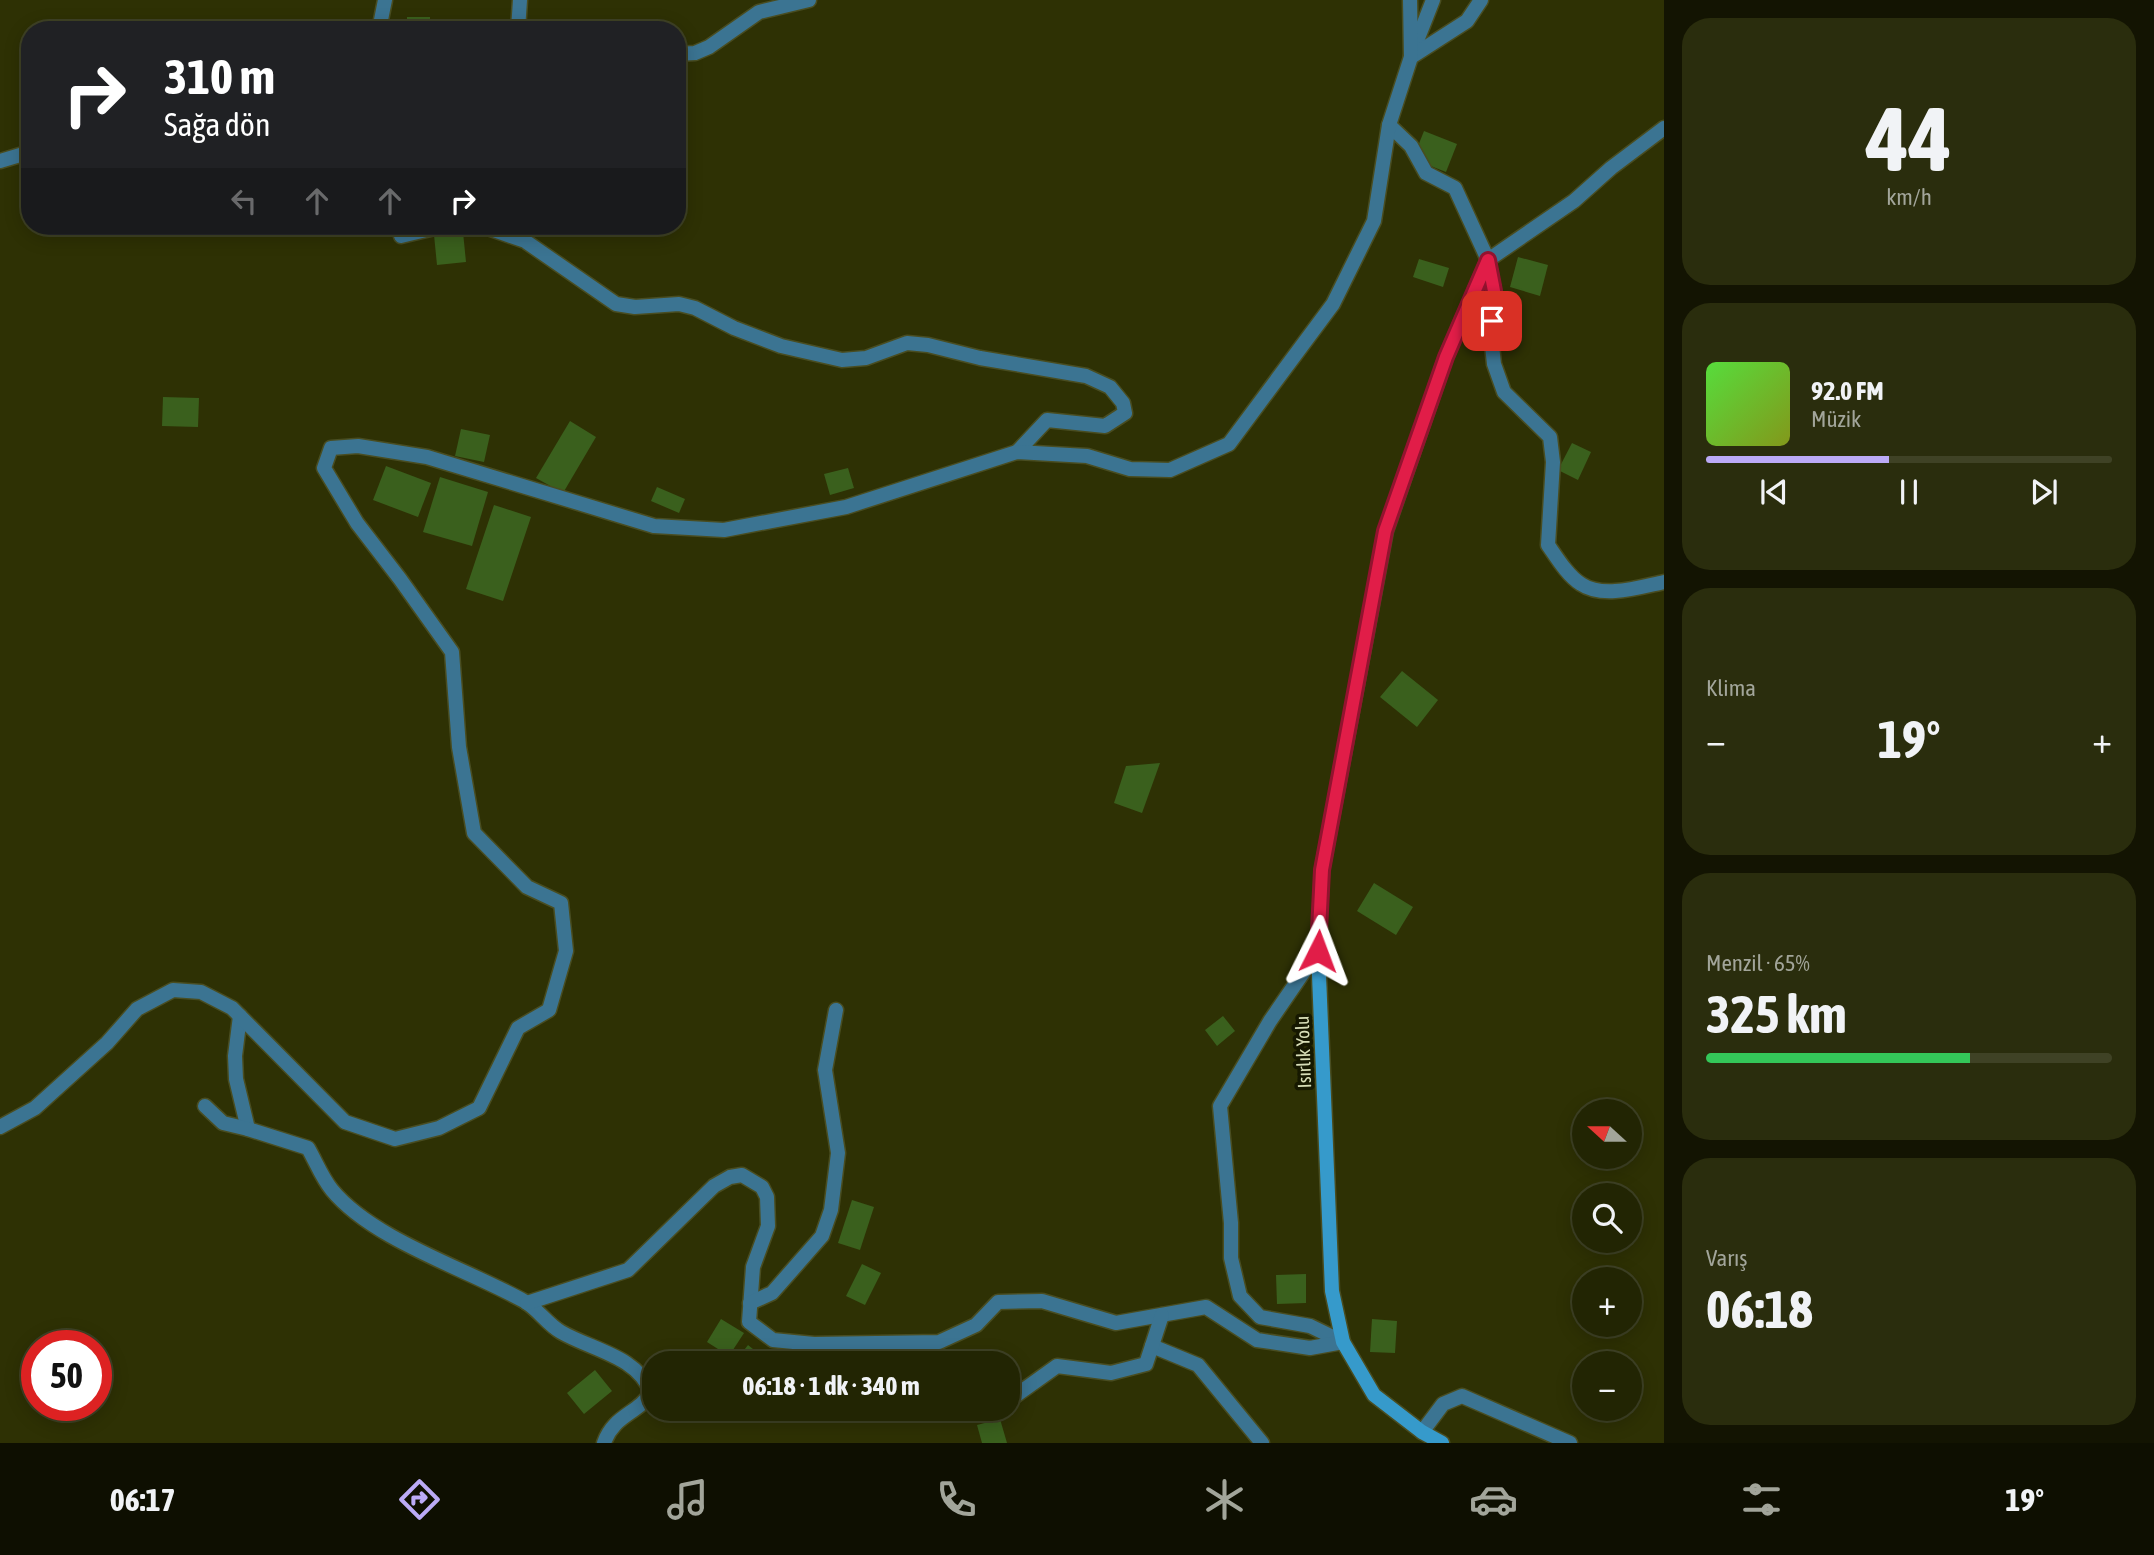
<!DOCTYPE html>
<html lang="tr">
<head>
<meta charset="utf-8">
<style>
  :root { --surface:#222503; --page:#2a2d0d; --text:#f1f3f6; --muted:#a2a59a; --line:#3f4225; --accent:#bbaaf6 }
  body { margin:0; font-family:"Asap Condensed",sans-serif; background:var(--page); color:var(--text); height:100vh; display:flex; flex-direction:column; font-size:26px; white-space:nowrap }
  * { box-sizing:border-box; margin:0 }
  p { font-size:23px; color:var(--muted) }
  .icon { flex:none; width:38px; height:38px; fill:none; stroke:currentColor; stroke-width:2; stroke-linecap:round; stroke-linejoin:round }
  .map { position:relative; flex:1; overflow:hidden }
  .drawer { display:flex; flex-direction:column; gap:18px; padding:18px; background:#131402; width:490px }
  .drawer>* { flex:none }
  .guide { position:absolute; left:21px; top:21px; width:665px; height:214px; border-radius:28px; box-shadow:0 4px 18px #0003,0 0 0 2px var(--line); background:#202124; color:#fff; overflow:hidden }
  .needle { width:46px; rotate:291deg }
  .controls { position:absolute; left:1572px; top:1099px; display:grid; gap:14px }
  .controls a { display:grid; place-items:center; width:70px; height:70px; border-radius:50%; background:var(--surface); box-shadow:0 4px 18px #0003,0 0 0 2px var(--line); font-size:35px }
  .speed { position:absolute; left:21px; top:1330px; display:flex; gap:14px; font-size:35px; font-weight:700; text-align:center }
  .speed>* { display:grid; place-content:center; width:91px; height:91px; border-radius:50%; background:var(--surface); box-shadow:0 4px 18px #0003,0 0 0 2px var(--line); line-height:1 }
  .speed .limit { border:10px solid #d22; background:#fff; color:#111 }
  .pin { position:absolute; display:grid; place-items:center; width:60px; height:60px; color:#fff; margin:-30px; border-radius:14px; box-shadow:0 4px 10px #0006 }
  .me { position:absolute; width:77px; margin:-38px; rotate:3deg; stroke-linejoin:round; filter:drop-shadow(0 0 5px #0008) }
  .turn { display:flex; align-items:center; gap:24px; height:147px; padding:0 28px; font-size:32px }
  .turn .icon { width:91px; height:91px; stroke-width:2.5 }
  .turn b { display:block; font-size:49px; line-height:60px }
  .lanes { display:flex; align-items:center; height:66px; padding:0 28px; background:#0003; justify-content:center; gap:35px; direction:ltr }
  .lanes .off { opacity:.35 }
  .big { font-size:52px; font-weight:700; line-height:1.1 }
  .drawer .card { flex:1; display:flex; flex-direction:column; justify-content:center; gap:10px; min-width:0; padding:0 24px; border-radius:28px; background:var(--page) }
  .drawer .dial { align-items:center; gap:0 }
  .dial b { font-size:91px; line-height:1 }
  .song { display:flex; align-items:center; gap:21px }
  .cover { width:84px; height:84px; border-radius:10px; background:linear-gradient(135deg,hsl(110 70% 55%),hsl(70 70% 35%)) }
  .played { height:7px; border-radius:4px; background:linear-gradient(90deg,var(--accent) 45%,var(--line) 45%) }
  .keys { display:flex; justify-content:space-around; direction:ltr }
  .heat { display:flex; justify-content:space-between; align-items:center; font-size:38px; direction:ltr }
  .charge { height:10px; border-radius:5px; background:linear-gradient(90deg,#34c759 65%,var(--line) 0) }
  .trip { position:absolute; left:642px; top:1351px; width:378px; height:70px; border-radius:28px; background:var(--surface); box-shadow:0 4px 18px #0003,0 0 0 2px var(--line); font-weight:700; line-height:70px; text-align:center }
  .dock { display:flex; height:112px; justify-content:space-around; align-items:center; background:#0e0f01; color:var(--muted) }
  .dock .icon { width:49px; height:49px }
  .dock .selected { color:var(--accent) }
  .dock b { font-size:32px; color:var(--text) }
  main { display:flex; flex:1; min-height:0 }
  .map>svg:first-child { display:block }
</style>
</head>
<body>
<main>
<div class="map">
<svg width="1664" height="1443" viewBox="0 0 1664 1443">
  <rect width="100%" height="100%" fill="#2e3104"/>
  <g fill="#3a601d">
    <rect x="407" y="17" width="23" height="13"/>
    <path d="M1424,131L1457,144L1446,172L1423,163L1416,151Z"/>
    <path d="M463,232L466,262L437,265L434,235Z"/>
    <path d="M1518,257L1548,265L1540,296L1510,287Z"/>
    <path d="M1419,259L1449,268L1443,287L1413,277Z"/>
    <path d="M163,397L199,398L198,427L162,426Z"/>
    <path d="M570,421L596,437L563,493L536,478Z"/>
    <path d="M461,429L490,435L484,462L455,456Z"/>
    <path d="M1572,443L1591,452L1578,480L1558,470Z"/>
    <path d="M386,466L431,483L418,517L373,500Z"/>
    <path d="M848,468L854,488L830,495L824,474Z"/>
    <path d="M440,477L488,492L472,546L423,532Z"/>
    <path d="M657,487L685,499L679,513L651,501Z"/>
    <path d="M494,505L531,517L503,601L466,589Z"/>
    <path d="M1402,671L1438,700L1417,727L1380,697Z"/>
    <path d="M1160,763L1142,813L1114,803L1126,766Z"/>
    <path d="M1374,883L1413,907L1396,935L1357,911Z"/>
    <path d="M1223,1016L1235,1031L1217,1046L1205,1030Z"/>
    <path d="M852,1200L874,1207L860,1250L838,1243Z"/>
    <path d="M862,1264L881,1273L865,1305L846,1296Z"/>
    <path d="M1306,1274V1303L1277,1304L1276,1275Z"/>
    <path d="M721,1319L744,1333L729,1356L707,1342Z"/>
    <path d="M1372,1319L1397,1321L1395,1353L1370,1352Z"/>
    <path d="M748,1345L770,1363H734Z"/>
    <path d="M595,1370L612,1391L584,1414L567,1393Z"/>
    <path d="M1000,1419L1007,1443H982L977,1425Z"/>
  </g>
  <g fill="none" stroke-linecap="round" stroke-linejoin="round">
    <defs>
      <g id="minor">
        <path d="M379,30L385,0"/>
        <path d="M518,30L520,0"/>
        <path d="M677,54L695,53L709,47L759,12L809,0"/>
        <path d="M1411,56L1433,0"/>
        <path d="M1411,57L1467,21L1481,0"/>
        <path d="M0,161L30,152"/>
        <path d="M482,226L525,241L616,304L635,307L679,304L695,308L734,328L781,346L842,360L866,358L907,343L928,345L980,358L1086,376L1110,387L1123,403L1125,413L1105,426L1047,420L1017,452"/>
        <path d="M401,236L443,226"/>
        <path d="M1488,260L1574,201L1611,168L1664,128"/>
        <path d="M1318,951L1270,1021L1220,1106L1231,1223V1258L1240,1296L1260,1317L1310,1326L1343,1342"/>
        <path d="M240,1016L235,1056L236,1079L248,1129"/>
        <path d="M205,1106L223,1123L248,1129L308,1148C316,1162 322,1178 332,1190C373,1240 467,1269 524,1301C538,1309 547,1324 561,1332C592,1350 637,1356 651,1392C639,1414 614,1414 604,1443"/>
        <path d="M527,1303L628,1270L714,1186L730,1177L742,1175L762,1187L767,1197L768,1226L753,1267L749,1322L773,1340L814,1344L939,1342L976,1325L998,1302L1042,1301L1116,1323L1206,1307L1257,1340L1310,1348L1343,1342"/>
        <path d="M750,1303L772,1293L822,1236L831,1210L838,1153L825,1070L836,1010"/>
        <path d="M1152,1346L1198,1365L1262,1443"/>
        <path d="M1008,1401L1057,1366L1111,1373L1146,1364L1162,1315"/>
      </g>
      <g id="tertiary">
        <path d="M1389,125L1411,146L1426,173L1455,188L1488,260L1494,291L1491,336L1494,364L1504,392L1550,437L1553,462L1548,545C1557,558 1568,576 1581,584C1603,599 1640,587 1664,582"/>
        <path d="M0,1127L35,1108L107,1043L137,1009L173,990L201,992L232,1008L345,1122L395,1139L439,1128L479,1108L518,1028L549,1010L566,951L561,903L527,887L474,833L459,747L452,652L400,579L357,523L324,468L331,448L358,446L427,457L654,526L724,530L846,507L1017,452L1087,456L1130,469L1170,470L1229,444L1333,304L1374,221L1389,125L1411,57L1410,0"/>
        <path d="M1422,1432L1443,1404L1462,1396L1570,1443"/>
      </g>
      <path id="secondary" d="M1442,1443L1422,1432L1374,1395L1343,1342L1332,1291L1318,951L1322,870L1386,531L1446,357L1488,260"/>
    </defs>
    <use href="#minor" stroke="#494d21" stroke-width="17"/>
    <use href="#tertiary" stroke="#494d21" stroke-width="17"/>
    <use href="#secondary" stroke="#494d21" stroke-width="17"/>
    <use href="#minor" stroke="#3b7492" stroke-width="14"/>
    <use href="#tertiary" stroke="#3b7492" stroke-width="14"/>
    <use href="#secondary" stroke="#369acb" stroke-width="14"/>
  </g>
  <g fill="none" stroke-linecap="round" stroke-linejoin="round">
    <defs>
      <path id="route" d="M1318,951L1322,870L1385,531L1446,357L1488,260L1494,291L1492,321"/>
    </defs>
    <use href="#route" stroke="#92132f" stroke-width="18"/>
    <use href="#route" stroke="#e11d48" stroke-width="12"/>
  </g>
  <g text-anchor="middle" stroke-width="7" stroke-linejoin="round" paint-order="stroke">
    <g font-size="19" fill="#d8deb7" stroke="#161800">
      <text transform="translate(1303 1052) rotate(-92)" y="7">Isırlık Yolu</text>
    </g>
  </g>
</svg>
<div class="controls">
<a><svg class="needle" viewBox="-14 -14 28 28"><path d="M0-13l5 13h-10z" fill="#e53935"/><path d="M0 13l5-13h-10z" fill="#a2a59a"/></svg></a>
<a><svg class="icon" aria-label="search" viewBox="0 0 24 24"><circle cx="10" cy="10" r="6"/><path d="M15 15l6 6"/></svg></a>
<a>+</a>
<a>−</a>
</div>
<div class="speed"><div class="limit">50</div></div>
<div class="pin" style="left:1492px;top:321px;background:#d93025"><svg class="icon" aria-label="arrive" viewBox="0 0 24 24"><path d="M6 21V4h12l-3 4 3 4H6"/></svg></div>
<svg class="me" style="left:1318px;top:951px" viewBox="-20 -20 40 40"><path d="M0-17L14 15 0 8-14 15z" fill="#e11d48" stroke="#fff" stroke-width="4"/></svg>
<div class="trip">06:18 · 1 dk · 340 m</div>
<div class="guide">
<div class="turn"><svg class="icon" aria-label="right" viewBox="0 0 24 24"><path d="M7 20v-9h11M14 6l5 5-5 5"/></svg><div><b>310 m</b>Sağa dön</div></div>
<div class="lanes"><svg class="icon off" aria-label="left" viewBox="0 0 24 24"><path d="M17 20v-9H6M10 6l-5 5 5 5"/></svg><svg class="icon off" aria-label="ahead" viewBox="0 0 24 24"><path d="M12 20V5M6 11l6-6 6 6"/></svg><svg class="icon off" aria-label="ahead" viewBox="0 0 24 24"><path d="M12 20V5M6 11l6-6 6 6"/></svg><svg class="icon" aria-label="right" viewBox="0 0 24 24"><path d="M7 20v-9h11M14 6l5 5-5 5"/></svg></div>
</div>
</div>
<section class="drawer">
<div class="card dial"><b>44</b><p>km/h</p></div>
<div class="card">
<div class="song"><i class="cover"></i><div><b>92.0 FM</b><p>Müzik</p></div></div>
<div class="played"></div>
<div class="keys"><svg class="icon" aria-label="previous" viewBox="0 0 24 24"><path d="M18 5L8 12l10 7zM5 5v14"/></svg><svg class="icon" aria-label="pause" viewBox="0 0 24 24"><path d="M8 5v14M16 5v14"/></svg><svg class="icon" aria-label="next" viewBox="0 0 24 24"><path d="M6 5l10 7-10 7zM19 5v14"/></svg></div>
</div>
<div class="card"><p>Klima</p>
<div class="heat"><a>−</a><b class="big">19°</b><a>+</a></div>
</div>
<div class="card"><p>Menzil · 65%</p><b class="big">325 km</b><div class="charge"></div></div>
<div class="card"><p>Varış</p><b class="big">06:18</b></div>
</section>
</main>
<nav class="dock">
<b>06:17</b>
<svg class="icon selected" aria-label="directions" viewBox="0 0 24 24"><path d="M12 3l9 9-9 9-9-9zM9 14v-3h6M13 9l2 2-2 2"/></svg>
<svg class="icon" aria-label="music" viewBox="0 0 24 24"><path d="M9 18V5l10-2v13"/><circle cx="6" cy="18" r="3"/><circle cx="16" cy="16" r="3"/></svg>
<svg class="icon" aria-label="phone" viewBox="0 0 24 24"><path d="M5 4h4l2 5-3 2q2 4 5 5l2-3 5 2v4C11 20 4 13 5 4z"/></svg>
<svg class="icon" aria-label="climate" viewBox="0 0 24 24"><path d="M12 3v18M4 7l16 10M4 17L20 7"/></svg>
<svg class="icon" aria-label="car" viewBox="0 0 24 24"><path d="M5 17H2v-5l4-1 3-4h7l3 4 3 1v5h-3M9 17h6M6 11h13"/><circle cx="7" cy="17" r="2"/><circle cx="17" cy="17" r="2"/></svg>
<svg class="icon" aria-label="filters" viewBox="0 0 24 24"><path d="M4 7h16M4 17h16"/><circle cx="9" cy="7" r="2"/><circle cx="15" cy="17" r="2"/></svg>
<b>19°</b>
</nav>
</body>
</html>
